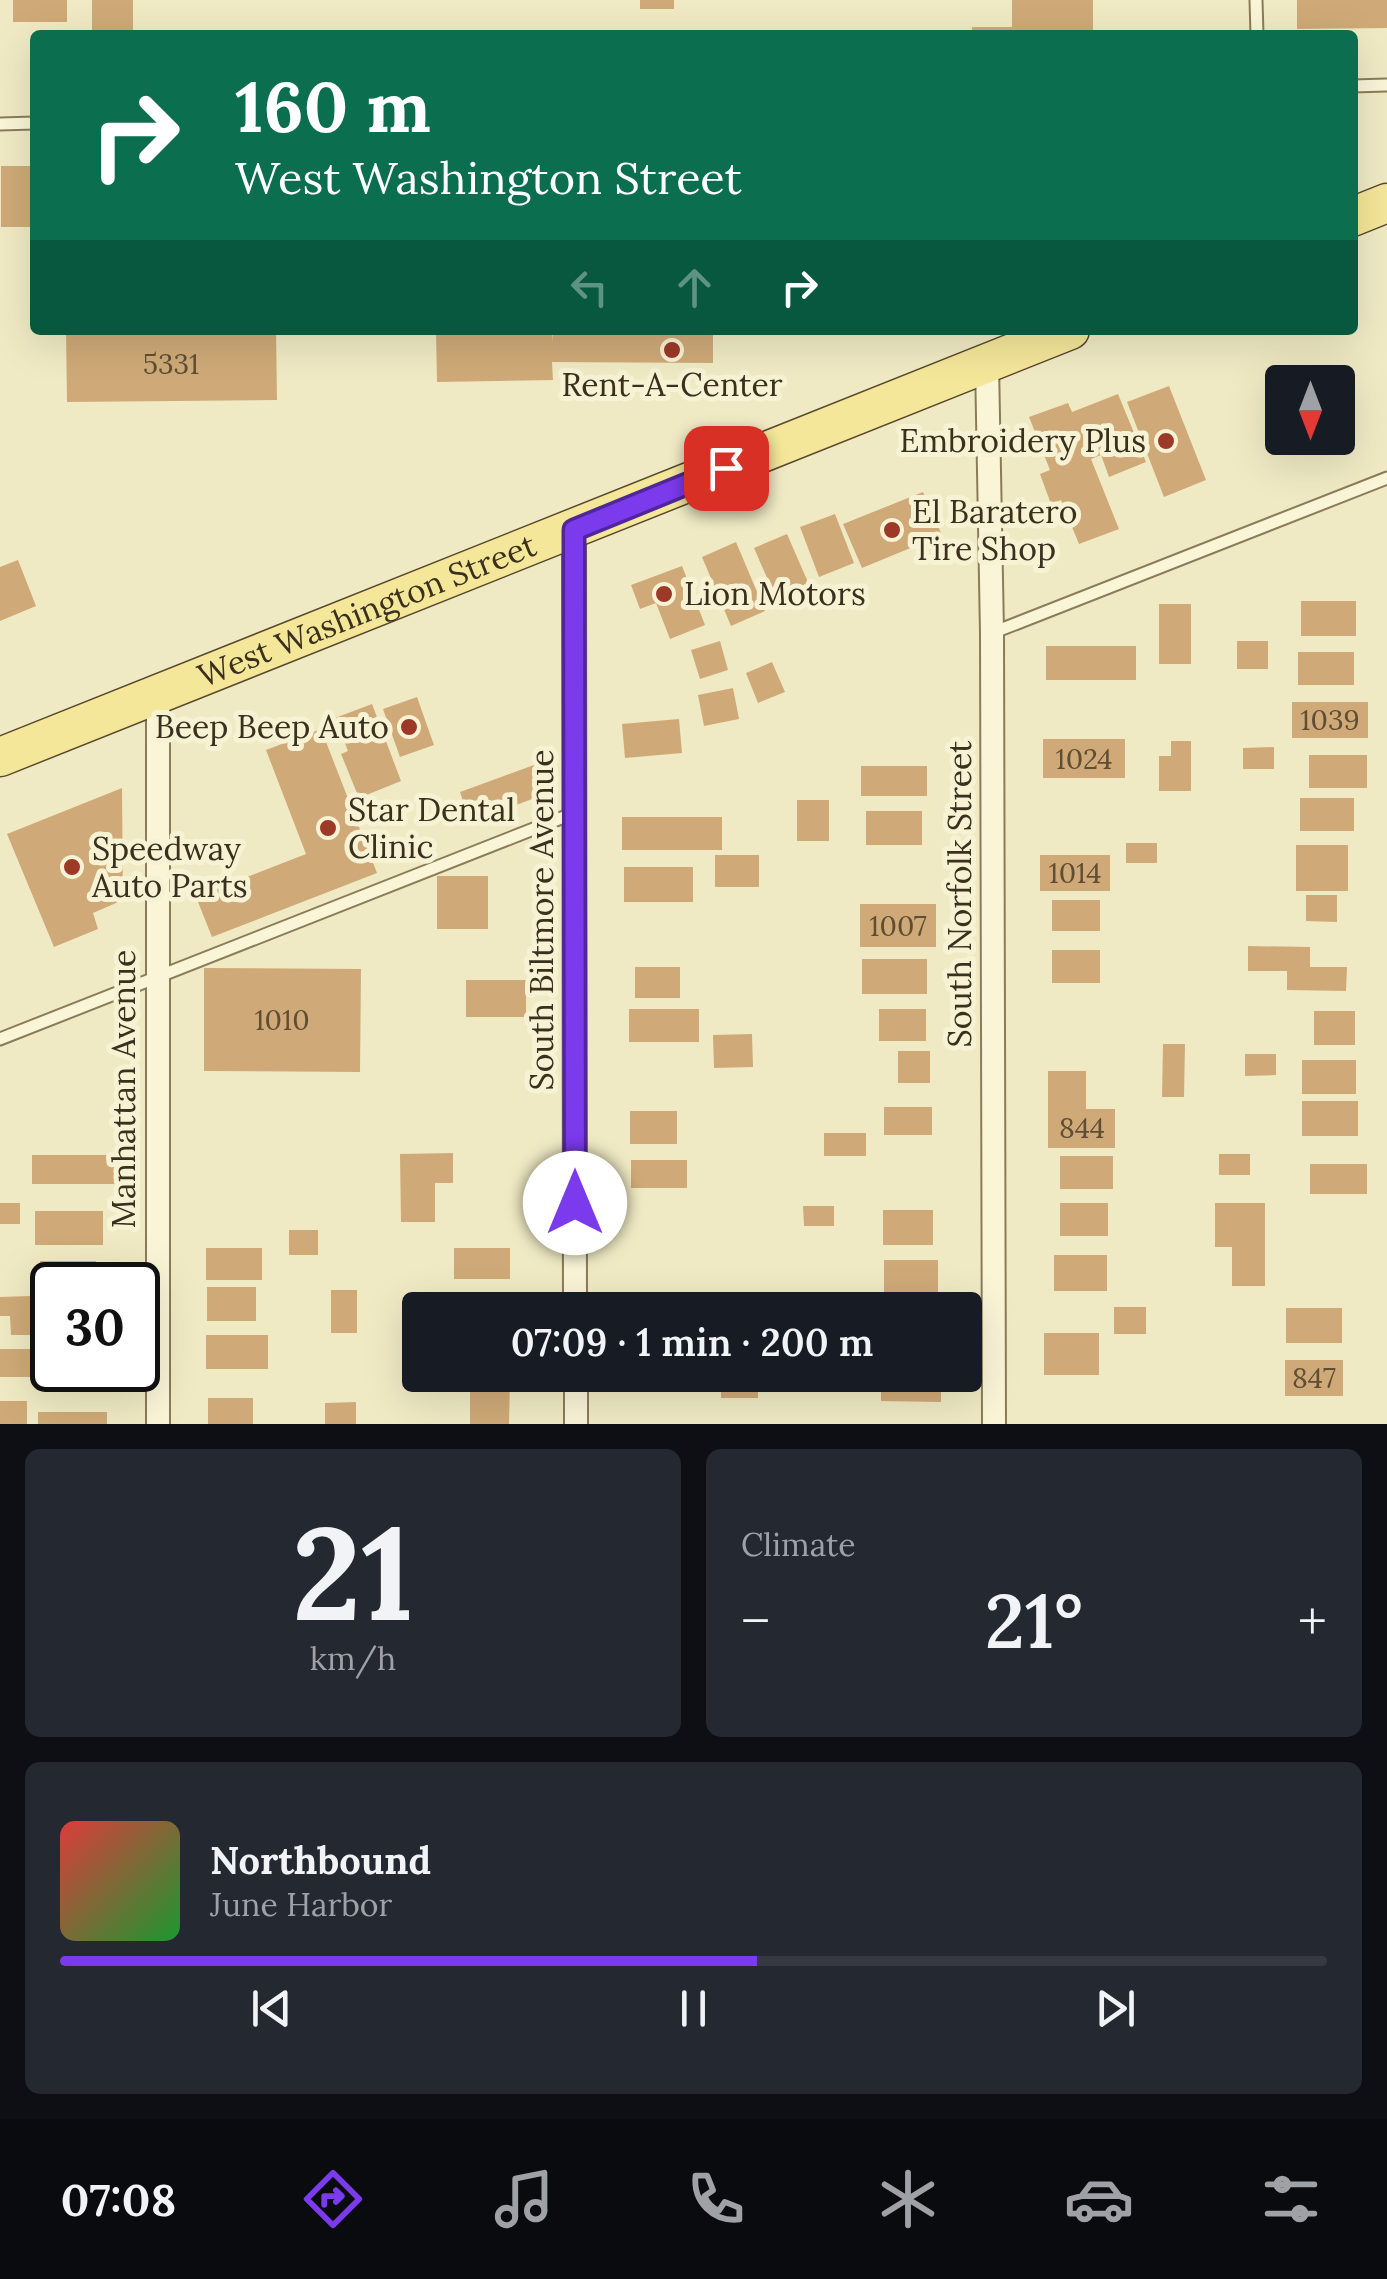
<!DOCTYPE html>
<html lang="en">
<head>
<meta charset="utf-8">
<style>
  :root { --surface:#171b24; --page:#242831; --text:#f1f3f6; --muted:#9ea1a6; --line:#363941; --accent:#7c3aed }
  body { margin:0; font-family:Lora,serif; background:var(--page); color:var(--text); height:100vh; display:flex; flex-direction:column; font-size:38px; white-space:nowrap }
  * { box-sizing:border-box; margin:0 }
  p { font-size:32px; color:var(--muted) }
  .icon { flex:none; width:55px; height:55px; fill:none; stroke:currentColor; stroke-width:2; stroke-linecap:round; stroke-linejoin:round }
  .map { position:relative; height:1424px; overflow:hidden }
  .side { display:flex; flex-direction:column; gap:25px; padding:25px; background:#0d0f14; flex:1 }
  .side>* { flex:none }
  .banner { position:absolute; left:30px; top:30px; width:1328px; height:305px; border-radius:10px; box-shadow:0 10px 40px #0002; background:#0b6e4f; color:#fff; overflow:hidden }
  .needle { width:65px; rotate:180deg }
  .tools { position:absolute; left:1265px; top:365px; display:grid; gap:20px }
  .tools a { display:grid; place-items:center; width:90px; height:90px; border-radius:10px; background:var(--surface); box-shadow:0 10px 40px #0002; font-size:50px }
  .speed { position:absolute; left:30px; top:1262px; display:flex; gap:20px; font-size:50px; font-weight:700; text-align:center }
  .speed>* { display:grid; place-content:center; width:130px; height:130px; border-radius:50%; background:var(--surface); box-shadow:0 10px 40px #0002; line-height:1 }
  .speed .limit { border:5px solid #111; border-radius:15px; background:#fff; color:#111 }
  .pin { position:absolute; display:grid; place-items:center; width:85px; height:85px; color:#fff; margin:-42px; border-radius:20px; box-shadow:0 5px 15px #0006 }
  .me { position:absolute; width:110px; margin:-55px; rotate:0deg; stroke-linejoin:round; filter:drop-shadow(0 0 8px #0008) }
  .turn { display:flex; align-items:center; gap:35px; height:210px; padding:0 40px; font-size:45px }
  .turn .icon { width:130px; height:130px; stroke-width:2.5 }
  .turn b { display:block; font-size:70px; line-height:85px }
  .lanes { display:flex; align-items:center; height:95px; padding:0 40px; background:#0003; justify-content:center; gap:50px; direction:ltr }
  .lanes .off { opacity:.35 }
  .big { font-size:75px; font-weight:600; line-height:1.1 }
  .side .tile { flex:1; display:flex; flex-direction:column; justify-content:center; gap:15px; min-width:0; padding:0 35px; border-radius:15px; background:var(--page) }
  .side .dial { align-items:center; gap:0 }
  .dial b { font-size:130px; line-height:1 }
  .song { display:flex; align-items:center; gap:30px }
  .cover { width:120px; height:120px; border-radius:15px; background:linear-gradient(135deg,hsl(0 70% 55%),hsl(130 70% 35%)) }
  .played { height:10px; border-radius:5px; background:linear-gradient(90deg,var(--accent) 55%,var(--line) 55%) }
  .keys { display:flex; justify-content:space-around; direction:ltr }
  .heat { display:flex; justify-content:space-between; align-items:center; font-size:55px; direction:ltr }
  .side .tiles { flex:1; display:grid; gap:25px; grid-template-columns:1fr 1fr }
  .tile:last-child { grid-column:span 2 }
  .trip { position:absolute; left:402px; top:1292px; width:580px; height:100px; border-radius:10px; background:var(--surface); box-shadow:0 10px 40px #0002; font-weight:600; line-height:100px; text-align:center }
  .dock { display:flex; height:160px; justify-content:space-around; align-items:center; background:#090b0e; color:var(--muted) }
  .dock .icon { width:70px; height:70px }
  .dock .selected { color:var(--accent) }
  .dock b { font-size:45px; color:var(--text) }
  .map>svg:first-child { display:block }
</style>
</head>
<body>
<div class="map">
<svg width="1387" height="1424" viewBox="0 0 1387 1424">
  <rect width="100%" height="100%" fill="#f0eac4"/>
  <g fill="#cfaa78">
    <rect x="13" y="0" width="54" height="22"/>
    <rect x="92" y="0" width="41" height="35"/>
    <rect x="640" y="0" width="34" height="9"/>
    <path d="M1012,0H1093V35H972V27H1012Z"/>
    <path d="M1297,0H1387V28L1297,29Z"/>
    <rect x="1" y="166" width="32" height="61"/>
    <path d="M66,330H276L277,400L67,402Z"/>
    <path d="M436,330H552L553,342V330H713V363L552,362L553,380L437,382Z"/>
    <path d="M1169,386L1206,480L1164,497L1127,402Z"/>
    <path d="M1118,394L1146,462L1109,477L1101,455L1091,459L1119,529L1079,544L1061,500L1051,504L1040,474L1050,470L1029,417L1068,403L1072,412Z"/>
    <path d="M923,492L942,535L862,568L843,524Z"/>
    <path d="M835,514L854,563L819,577L800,527Z"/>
    <path d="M787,534L814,596L781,610L754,548Z"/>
    <path d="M736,542L765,611L731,626L702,557Z"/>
    <path d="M18,560L36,606L0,621V567Z"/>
    <path d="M682,566L705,625L670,639L656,603L640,609L631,585Z"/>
    <rect x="1301" y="601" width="55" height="35"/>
    <rect x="1159" y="604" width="32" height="60"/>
    <path d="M720,641L728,670L700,679L691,650Z"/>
    <rect x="1237" y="641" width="31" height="28"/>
    <rect x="1046" y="646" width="90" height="34"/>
    <rect x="1298" y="652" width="56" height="33"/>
    <path d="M772,662L785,692L758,703L746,673Z"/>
    <path d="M733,688L739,719L704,726L698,695Z"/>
    <path d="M417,697L434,745L400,757L383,709Z"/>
    <rect x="1292" y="702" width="76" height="36"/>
    <path d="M372,704L401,781L359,798L341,754L348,751L335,718Z"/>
    <path d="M679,719L682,753L625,758L622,724Z"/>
    <path d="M321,729L377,873L212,937L196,897L306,854L266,750Z"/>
    <rect x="1043" y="739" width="82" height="39"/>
    <path d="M1171,741H1191V791H1159V756H1171Z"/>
    <path d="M1274,747V769H1243V748Z"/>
    <rect x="1309" y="755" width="58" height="33"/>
    <path d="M534,765L543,795L470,822L460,792Z"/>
    <rect x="861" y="766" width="66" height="30"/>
    <path d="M122,788L123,900L93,913L98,929L54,947L7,834Z"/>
    <rect x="1300" y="798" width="54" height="33"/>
    <rect x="797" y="800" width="32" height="41"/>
    <rect x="866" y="811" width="56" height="34"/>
    <rect x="622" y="817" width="100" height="33"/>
    <rect x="1126" y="843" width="31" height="20"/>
    <rect x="1296" y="845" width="52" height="46"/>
    <rect x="715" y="855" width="44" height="32"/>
    <rect x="1040" y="855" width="70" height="36"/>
    <rect x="624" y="867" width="69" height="35"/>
    <rect x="437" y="876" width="51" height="53"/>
    <path d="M1306,895H1337V922L1306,921Z"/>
    <rect x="1052" y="900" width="48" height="31"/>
    <rect x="860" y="904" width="76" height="43"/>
    <path d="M1248,946L1310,947V967H1347L1346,991L1287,990V971H1248Z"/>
    <rect x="1052" y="950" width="48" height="33"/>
    <rect x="862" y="959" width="65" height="35"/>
    <rect x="635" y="967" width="45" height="31"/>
    <path d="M204,968L361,969L360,1072L204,1071Z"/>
    <rect x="466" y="980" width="60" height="37"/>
    <rect x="629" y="1009" width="70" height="33"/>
    <rect x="879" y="1009" width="47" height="32"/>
    <rect x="1314" y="1011" width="41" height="34"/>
    <path d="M752,1034L753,1067L714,1068L713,1035Z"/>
    <path d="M1163,1044H1185L1184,1097H1162Z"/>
    <rect x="898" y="1051" width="32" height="32"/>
    <path d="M1245,1054H1276V1075L1245,1076Z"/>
    <rect x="1302" y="1060" width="54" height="34"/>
    <path d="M1048,1071H1086V1109H1115V1148H1048Z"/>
    <rect x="1302" y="1101" width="56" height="35"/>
    <rect x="884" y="1107" width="48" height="28"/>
    <rect x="630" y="1111" width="47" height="33"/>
    <rect x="824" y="1133" width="42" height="23"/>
    <path d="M453,1153V1183H435V1222H401L400,1154Z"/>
    <rect x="1219" y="1154" width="31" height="21"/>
    <rect x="32" y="1155" width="83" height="29"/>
    <rect x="1060" y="1156" width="53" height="33"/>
    <rect x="631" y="1160" width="56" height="28"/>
    <rect x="1310" y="1164" width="57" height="30"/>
    <rect x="0" y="1203" width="20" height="21"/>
    <rect x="1060" y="1203" width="48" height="33"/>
    <path d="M1215,1203H1265V1286H1232V1247H1215Z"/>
    <path d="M803,1206H834V1226H804Z"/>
    <rect x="883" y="1210" width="50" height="35"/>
    <rect x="35" y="1211" width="68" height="34"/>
    <rect x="289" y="1230" width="29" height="25"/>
    <rect x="206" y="1248" width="56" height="32"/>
    <rect x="454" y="1248" width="56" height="31"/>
    <rect x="1054" y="1255" width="53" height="36"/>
    <rect x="884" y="1260" width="54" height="33"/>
    <path d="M40,1261H96V1285H52V1298H40Z"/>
    <rect x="207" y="1287" width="49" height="34"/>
    <rect x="331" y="1290" width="26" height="43"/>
    <rect x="731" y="1294" width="42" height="16"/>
    <path d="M30,1296L32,1335H11L10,1316H0V1297Z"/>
    <rect x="474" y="1298" width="45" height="12"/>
    <rect x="1114" y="1307" width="32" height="27"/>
    <rect x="1286" y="1308" width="56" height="35"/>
    <rect x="44" y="1320" width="8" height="28"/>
    <rect x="1044" y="1333" width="55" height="42"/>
    <rect x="206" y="1335" width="62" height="34"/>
    <rect x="0" y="1349" width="30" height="28"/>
    <rect x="1285" y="1360" width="58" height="36"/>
    <path d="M470,1375H510L509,1424H470Z"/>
    <rect x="721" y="1375" width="37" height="23"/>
    <path d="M881,1375H941V1402L881,1401Z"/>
    <rect x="208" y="1398" width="45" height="26"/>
    <rect x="0" y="1401" width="27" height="23"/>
    <path d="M356,1402V1424H325V1403Z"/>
    <rect x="38" y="1412" width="69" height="12"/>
  </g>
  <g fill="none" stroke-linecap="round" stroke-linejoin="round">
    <defs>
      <g id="service">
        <path d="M1256,0L1257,35"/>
        <path d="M1352,86L1387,85"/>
        <path d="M0,124L35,123"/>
        <path d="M992,633L1387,478"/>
        <path d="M0,1039L574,813"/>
      </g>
      <g id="minor">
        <path d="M987,363L992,633L994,1424"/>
        <path d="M574,530L575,1310"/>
        <path d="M576,1375V1424"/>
        <path d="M158,1424V694"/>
      </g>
      <g id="primary">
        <path d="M1352,217L1387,203"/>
        <path id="s1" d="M0,757L1070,330"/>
      </g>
    </defs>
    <use href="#service" stroke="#8b7c59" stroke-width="15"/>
    <use href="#minor" stroke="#8b7c59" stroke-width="26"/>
    <use href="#primary" stroke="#59492e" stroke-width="41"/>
    <use href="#service" stroke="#faf5d7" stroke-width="11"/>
    <use href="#minor" stroke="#faf5d7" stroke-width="22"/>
    <use href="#primary" stroke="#f4e79a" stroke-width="38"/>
  </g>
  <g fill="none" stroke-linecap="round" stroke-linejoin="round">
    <defs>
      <path id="route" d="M575,1203L574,530L726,468"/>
    </defs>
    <use href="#route" stroke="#51269a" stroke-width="25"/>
    <use href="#route" stroke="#7c3aed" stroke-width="18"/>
  </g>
  <g fill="#9c3927" stroke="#f7f2d4" stroke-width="4">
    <circle cx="672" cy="350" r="10"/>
    <circle cx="1166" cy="441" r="10"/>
    <circle cx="892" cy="530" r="10"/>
    <circle cx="664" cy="594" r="10"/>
    <circle cx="409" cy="727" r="10"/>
    <circle cx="328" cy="828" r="10"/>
    <circle cx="72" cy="867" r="10"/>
  </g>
  <g text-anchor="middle" stroke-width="10" stroke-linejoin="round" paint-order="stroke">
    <g font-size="28" fill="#604e34">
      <text x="171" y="374">5331</text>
      <text x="1330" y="730">1039</text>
      <text x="1084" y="769">1024</text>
      <text x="1075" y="883">1014</text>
      <text x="898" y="936">1007</text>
      <text x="282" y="1030">1010</text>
      <text x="1082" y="1138">844</text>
      <text x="1314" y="1388">847</text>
    </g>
    <g font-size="32" fill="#3b301e" stroke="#f7f2d4" text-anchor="start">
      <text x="672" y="396" text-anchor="middle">Rent-A-Center</text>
      <text x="1146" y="452" text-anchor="end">Embroidery Plus</text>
      <text x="912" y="523">El Baratero<tspan x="912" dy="37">Tire Shop</tspan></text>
      <text x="684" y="605">Lion Motors</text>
      <text x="389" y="738" text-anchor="end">Beep Beep Auto</text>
      <text x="348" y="821">Star Dental<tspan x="348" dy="37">Clinic</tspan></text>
      <text x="92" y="860">Speedway<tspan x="92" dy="37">Auto Parts</tspan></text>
    </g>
    <g font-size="32" fill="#3b301e" stroke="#f7f2d4">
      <text dy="11" stroke="none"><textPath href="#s1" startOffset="395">West Washington Street</textPath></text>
      <text transform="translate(960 894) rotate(-90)" y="11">South Norfolk Street</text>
      <text transform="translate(542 920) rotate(-90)" y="11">South Biltmore Avenue</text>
      <text transform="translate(124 1089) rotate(-90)" y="11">Manhattan Avenue</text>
    </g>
  </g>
</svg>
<div class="tools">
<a><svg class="needle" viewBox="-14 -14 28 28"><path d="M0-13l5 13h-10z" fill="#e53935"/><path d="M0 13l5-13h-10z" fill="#9ea1a6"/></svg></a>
</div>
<div class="speed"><div class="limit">30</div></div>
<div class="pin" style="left:726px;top:468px;background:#d93025"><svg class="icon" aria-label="arrive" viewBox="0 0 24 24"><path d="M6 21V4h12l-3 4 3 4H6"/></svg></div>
<svg class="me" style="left:575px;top:1203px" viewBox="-20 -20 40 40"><circle r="19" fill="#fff"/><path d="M0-13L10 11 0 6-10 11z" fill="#7c3aed"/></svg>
<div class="trip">07:09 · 1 min · 200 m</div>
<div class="banner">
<div class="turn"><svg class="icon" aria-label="right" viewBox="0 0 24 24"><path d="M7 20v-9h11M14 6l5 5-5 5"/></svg><div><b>160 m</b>West Washington Street</div></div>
<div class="lanes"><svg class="icon off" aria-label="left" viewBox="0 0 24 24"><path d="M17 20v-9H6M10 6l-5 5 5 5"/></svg><svg class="icon off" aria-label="ahead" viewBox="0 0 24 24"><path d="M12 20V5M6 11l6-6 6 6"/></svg><svg class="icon" aria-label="right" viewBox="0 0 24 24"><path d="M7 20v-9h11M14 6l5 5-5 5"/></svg></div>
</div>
</div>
<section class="side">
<div class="tiles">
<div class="tile dial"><b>21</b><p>km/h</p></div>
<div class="tile"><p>Climate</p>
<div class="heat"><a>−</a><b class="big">21°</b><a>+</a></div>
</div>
<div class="tile">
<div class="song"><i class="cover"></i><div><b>Northbound</b><p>June Harbor</p></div></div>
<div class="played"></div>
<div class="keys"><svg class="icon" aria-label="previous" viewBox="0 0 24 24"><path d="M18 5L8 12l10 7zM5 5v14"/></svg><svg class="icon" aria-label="pause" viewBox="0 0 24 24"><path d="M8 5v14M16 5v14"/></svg><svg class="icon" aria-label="next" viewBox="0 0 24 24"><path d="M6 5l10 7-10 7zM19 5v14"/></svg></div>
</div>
</div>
</section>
<nav class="dock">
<b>07:08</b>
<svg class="icon selected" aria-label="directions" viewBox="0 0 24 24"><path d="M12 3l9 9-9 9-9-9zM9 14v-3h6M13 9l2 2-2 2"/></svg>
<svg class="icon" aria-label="music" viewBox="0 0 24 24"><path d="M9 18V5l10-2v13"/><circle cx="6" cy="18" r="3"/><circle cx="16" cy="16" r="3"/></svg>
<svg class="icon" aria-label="phone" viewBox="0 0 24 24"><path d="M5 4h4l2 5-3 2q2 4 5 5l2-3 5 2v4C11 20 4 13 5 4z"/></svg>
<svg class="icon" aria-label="climate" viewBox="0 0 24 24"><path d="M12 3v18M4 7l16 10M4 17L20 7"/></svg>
<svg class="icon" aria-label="car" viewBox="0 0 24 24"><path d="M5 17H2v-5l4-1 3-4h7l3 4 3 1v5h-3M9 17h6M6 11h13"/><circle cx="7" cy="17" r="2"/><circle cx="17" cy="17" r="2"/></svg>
<svg class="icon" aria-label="filters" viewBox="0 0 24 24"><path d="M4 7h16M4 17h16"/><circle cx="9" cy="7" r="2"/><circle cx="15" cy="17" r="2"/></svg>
</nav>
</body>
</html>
